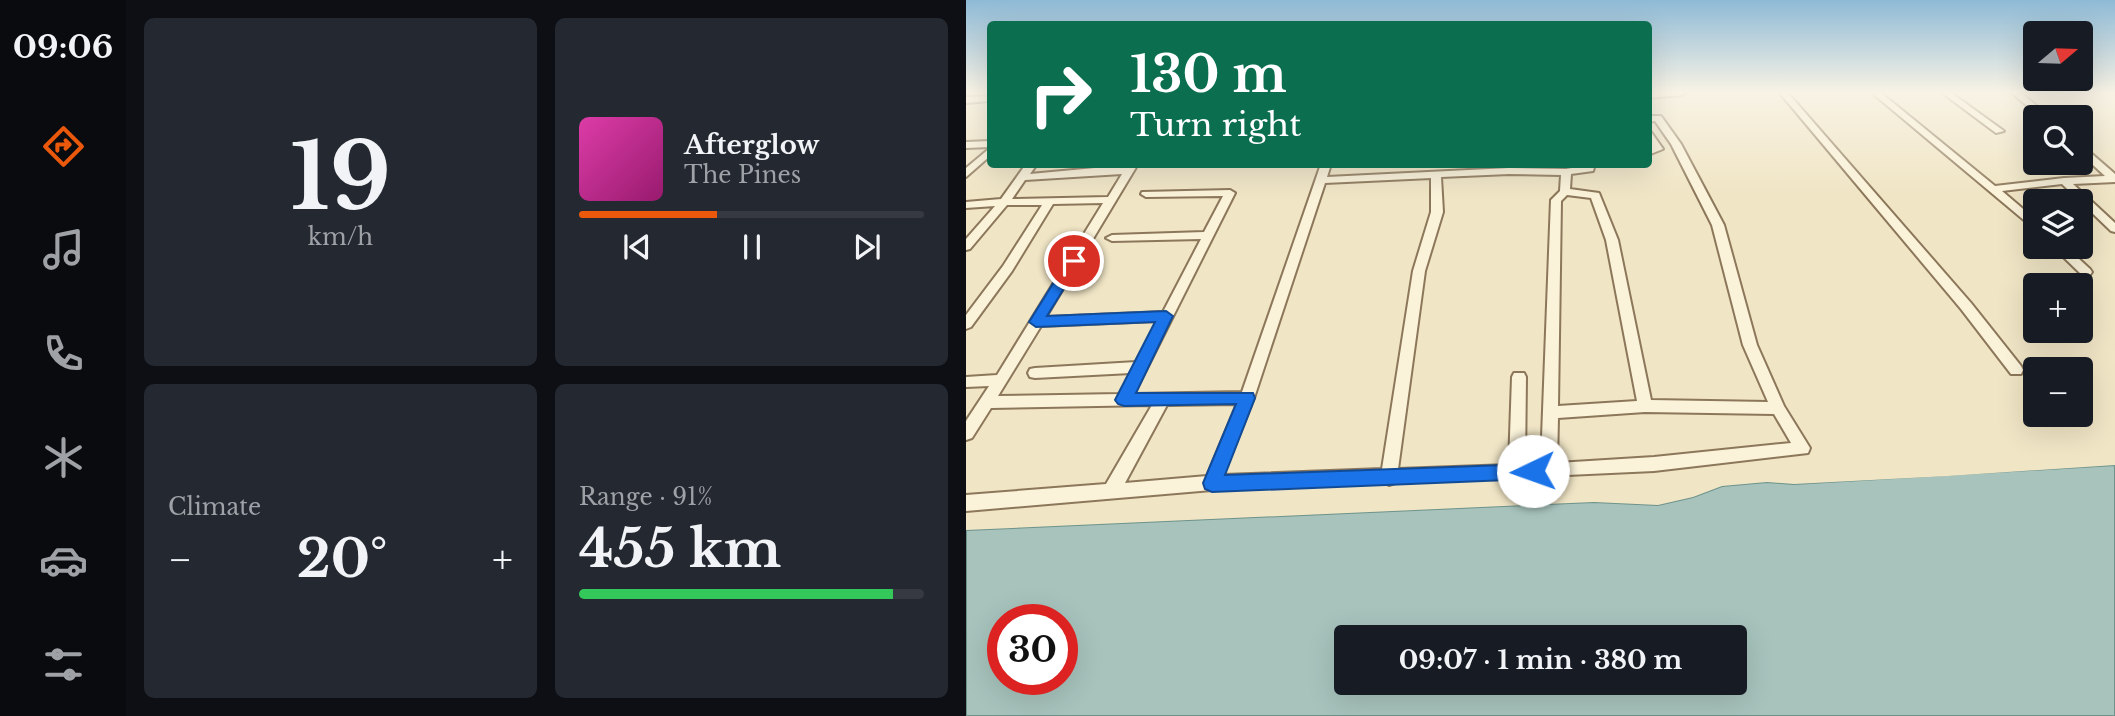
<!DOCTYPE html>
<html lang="en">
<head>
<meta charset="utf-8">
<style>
  :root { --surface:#171b24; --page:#242831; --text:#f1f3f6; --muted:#9ea1a6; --line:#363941; --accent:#ea580c }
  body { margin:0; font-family:"Libre Baskerville",serif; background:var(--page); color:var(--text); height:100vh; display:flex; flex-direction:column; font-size:26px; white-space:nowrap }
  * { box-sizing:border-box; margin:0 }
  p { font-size:23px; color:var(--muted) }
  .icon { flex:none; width:38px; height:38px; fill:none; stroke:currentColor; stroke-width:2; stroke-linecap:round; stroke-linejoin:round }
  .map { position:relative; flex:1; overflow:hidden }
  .sheet { display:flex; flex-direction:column; gap:18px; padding:18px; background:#0d0f14; width:840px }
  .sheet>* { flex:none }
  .banner { position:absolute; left:21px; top:21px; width:665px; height:147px; border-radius:7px; box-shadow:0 7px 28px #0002; background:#0b6e4f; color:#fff; overflow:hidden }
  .needle { width:46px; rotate:71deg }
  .controls { position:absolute; left:1057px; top:21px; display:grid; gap:14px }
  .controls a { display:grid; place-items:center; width:70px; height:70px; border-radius:7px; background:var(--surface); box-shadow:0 7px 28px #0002; font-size:35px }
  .speed { position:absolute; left:21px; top:604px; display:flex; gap:14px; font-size:35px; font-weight:700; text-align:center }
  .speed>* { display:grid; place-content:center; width:91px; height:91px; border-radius:50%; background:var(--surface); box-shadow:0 7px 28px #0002; line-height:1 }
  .speed .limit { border:10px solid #d22; background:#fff; color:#111 }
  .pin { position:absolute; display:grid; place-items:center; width:60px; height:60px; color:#fff; margin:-30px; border:4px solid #fff; border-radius:50%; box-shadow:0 2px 7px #0007 }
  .me { position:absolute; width:77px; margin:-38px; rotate:267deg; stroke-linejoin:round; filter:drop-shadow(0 0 5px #0008) }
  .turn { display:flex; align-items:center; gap:24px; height:147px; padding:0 28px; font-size:32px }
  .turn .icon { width:91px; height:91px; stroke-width:2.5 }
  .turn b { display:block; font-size:49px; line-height:60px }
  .big { font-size:52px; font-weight:700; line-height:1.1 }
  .sheet .tile { flex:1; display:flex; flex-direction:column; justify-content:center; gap:10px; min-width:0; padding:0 24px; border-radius:10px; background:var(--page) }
  .sheet .dial { align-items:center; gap:0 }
  .dial b { font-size:91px; line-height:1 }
  .song { display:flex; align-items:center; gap:21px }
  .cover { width:84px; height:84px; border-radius:10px; background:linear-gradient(135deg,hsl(320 70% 55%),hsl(320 70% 35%)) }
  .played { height:7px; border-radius:4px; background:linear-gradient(90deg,var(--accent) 40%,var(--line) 40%) }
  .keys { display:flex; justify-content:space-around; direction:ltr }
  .heat { display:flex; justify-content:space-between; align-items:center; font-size:38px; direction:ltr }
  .charge { height:10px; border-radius:5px; background:linear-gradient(90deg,#34c759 91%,var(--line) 0) }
  .sheet .tiles { flex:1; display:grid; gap:18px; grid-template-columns:repeat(2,1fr) }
  .trip { position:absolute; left:368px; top:625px; width:413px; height:70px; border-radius:7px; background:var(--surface); box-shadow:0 7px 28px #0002; font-weight:700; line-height:70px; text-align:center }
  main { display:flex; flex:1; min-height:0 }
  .menu { display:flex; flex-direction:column; width:126px; justify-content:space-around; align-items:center; background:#090b0e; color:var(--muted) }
  .menu .icon { width:49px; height:49px }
  .menu .selected { color:var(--accent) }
  .menu b { font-size:32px; color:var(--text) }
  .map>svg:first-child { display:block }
</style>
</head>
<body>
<main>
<nav class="menu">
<b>09:06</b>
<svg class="icon selected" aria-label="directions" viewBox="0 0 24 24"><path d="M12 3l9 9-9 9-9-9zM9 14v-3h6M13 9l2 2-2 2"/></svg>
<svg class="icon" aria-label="music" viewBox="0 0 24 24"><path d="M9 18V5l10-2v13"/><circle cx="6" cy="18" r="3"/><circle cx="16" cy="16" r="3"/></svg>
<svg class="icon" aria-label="phone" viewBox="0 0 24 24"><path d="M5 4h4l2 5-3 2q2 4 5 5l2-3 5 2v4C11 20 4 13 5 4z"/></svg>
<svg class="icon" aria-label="climate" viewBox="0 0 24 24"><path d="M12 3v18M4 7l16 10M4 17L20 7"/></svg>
<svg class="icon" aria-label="car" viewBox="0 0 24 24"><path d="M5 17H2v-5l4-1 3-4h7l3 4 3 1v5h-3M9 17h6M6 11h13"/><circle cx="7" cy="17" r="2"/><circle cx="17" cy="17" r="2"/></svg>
<svg class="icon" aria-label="filters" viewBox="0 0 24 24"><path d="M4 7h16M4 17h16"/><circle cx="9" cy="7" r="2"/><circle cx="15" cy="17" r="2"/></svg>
</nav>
<section class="sheet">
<div class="tiles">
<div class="tile dial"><b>19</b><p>km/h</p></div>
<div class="tile">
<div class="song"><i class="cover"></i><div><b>Afterglow</b><p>The Pines</p></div></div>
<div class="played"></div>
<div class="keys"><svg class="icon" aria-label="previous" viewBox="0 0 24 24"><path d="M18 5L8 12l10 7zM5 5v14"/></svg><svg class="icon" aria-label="pause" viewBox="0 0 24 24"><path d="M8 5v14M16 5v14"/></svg><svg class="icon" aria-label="next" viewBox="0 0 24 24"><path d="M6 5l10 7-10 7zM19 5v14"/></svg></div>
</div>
<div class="tile"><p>Climate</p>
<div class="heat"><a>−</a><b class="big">20°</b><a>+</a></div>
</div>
<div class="tile"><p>Range · 91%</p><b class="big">455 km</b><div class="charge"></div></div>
</div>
</section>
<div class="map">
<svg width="1149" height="716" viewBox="0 0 1149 716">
  <rect width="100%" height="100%" fill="#f0e5c5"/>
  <path fill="#a7c3bc" stroke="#6d938b" stroke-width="2" fill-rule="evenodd" d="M1149,465V716H0V530L628,502L692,505L727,497L756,486L801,482L828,484ZM37,620H96V679H37ZM380,637H768V682H380Z"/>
  <path fill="#f0e5c5" d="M1149,462V465L982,476L828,484L801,482L756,486L727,497L692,505L628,502L0,530V526L628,498L691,501L726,494L755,483L800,478L828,481Z"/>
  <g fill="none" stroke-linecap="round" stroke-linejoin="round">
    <defs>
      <g id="minor">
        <path d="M682,92H720L716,95L682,98Z"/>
        <path d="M813,92H821L1005,303L1055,366L1057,370L1055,374H1045L995,309Z"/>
        <path d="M905,92H914L1029,186L1098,178L1139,176L1115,154V146L1118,147L1149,174V182L1107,184L1149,223V232L1145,231L1096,184L1036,191L1069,219V227L1065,226Z"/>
        <path d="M975,92H984L1038,131L1030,133Z"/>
        <path d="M1045,92H1054L1084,117H1074Z"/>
        <path d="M24,96V101L0,103V97Z"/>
        <path d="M682,116H695L715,144L758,225L791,345L818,406L844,448L842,453L688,471L429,483L423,485L418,483L246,490L0,511V495L140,484L186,405L25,408L6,438L0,440V421L23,386L0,387V377L31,375L137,203L87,204L46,271L5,327L0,329V315L37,266L76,205H41L4,249L0,250V239L29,206L0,208V202L35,199L60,164H71L64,174L172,164L80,317L197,312L235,239L146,241L140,238L146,235L238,232L257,196L180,197L175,194L176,192L264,190L269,193L168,394L276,392L355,164H365L361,177L543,168L600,169L629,164L627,171L605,174L604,189L633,193L652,240L685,400L802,402L777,345L746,225L705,144L689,121L682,122ZM156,174L142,197L46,199L59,180ZM543,174L595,175L594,191L585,200L575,463L559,464L560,377L558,373H548L546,377L543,465L432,469L459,271L477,212L475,177ZM465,178V212L447,271L416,469L257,475L288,398L359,183ZM601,195L625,198L640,240L671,401L592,406L595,201ZM192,321L170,362L69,368L64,369L62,373L64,377L69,378L165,373L154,394L32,396L75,326ZM271,404L241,476L159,483L201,405ZM679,412L808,414L825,443L688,457L591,463L592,418Z"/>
        <path d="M682,131L685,132L697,149L682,155V149L686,148L682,142Z"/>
        <path d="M24,141V147L0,148V142Z"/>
        <path d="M24,148V156L0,177V168Z"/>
        <path d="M1087,247H1100L1124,269L1126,272L1124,275H1116Z"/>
      </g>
    </defs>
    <use href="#minor" stroke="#8c775a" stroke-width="4"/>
    <use href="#minor" fill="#faf2d9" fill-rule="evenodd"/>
  </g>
  <linearGradient id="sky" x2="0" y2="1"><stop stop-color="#8ebad6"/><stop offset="0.48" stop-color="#f8f3e5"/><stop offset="1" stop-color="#f8f3e5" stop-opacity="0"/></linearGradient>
  <rect width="1149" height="192" fill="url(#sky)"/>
  <path fill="#1a73e8" stroke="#114b97" stroke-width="2" d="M108,257L115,261L81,316L200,311L207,316L170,393H287L289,398L259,475L567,464L573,466L576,471L573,477L567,479L246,492L239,489L237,483L270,404L158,406L152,404L149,400L189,322L70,327L63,322L103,258Z"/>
</svg>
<div class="controls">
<a><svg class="needle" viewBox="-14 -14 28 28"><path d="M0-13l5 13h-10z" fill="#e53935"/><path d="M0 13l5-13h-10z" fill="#9ea1a6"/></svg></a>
<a><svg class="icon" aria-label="search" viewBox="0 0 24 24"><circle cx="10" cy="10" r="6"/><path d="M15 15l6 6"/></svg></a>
<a><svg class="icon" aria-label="layers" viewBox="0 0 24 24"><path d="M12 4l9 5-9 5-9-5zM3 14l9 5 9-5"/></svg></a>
<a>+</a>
<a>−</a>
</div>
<div class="speed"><div class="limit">30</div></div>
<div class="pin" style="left:108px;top:261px;background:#d93025"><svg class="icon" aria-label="arrive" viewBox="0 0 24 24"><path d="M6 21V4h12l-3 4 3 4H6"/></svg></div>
<svg class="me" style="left:567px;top:471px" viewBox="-20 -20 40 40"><circle r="19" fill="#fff"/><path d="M0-13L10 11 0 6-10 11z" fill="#1a73e8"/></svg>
<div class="trip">09:07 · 1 min · 380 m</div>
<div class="banner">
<div class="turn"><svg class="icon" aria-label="right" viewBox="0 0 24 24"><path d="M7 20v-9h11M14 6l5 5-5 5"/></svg><div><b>130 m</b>Turn right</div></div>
</div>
</div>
</main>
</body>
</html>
